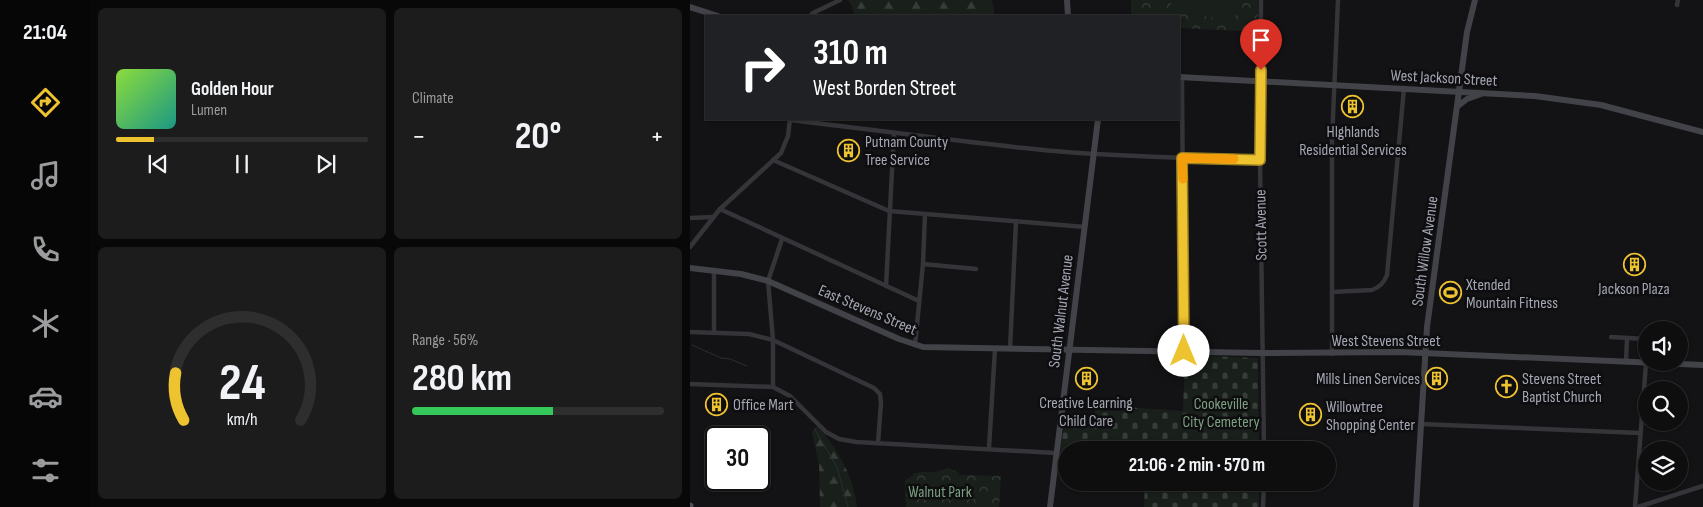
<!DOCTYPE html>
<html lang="en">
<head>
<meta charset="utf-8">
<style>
  :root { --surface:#0e0e0f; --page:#1c1c1d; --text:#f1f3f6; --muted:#9b9c9e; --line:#2e2e2f; --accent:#eec330 }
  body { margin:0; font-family:"Sofia Sans Condensed",sans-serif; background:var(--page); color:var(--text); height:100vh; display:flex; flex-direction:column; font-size:19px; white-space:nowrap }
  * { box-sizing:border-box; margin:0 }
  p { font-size:16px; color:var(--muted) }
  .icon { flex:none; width:28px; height:28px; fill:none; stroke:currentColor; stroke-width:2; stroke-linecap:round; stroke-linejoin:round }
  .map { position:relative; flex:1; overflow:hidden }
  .side { display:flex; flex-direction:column; gap:8px; padding:8px; background:#080808; width:600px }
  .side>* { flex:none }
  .banner { position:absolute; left:15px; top:15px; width:475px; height:105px; border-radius:0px; box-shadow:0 1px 4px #0004,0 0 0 1px var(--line); background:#202124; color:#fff; overflow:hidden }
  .tools { position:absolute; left:948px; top:321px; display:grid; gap:10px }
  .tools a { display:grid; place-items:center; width:50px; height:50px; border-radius:50%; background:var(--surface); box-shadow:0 1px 4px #0004,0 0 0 1px var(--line); font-size:25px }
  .speed { position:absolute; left:15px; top:426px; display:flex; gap:10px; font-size:25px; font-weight:700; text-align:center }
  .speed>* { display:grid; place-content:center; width:65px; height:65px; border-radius:50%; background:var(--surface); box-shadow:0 1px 4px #0004,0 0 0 1px var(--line); line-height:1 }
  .speed .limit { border:2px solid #111; border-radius:8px; background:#fff; color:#111 }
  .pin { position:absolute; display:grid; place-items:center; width:42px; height:42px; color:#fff; margin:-51px -21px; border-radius:50% 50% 50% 0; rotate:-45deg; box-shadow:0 0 5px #0007 }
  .pin .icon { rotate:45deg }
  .me { position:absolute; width:55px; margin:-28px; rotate:0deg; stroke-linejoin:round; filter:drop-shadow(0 0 4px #0008) }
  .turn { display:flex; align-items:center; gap:18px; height:105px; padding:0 25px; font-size:22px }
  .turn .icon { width:65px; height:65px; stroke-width:2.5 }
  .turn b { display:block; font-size:35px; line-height:42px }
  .big { font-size:38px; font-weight:700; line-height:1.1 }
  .side .tile { flex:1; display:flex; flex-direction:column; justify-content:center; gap:8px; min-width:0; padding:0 18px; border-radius:8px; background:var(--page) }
  .side .dial { align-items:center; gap:0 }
  .dial svg { height:130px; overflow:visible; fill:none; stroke:var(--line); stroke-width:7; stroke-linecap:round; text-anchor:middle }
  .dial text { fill:var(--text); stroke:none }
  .song { display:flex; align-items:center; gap:15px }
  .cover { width:60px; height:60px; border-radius:8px; background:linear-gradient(135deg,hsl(90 70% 55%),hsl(170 70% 35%)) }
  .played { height:5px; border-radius:2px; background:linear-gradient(90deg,var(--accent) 15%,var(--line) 15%) }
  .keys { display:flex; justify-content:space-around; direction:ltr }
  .heat { display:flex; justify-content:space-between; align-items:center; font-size:28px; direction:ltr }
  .charge { height:8px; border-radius:4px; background:linear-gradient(90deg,#34c759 56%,var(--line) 0) }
  .side .tiles { flex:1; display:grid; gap:8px; grid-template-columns:repeat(2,1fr) }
  .trip { position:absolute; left:368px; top:441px; width:278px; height:50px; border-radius:25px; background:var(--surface); box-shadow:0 1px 4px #0004,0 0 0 1px var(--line); font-weight:700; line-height:50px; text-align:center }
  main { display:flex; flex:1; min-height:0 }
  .menu { display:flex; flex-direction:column; width:90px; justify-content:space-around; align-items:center; background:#060606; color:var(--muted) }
  .menu .icon { width:35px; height:35px }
  .menu .on { color:var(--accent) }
  .menu b { font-size:22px; color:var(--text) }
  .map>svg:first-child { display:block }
</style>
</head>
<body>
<main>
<nav class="menu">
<b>21:04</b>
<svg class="icon on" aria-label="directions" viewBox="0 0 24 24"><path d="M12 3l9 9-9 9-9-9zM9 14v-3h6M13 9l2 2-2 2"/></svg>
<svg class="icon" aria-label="music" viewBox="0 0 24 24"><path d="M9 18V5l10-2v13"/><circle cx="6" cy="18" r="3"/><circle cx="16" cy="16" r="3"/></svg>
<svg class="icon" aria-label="phone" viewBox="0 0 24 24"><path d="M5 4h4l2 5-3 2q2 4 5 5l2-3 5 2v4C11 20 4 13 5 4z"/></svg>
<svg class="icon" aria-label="climate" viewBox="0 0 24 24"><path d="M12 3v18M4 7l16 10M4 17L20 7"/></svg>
<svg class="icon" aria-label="car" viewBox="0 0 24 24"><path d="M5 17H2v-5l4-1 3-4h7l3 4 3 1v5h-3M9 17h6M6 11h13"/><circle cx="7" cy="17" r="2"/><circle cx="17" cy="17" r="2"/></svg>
<svg class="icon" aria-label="filters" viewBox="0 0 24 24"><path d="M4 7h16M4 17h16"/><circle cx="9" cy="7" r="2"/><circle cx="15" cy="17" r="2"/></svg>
</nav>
<section class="side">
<div class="tiles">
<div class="tile">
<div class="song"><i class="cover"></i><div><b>Golden Hour</b><p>Lumen</p></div></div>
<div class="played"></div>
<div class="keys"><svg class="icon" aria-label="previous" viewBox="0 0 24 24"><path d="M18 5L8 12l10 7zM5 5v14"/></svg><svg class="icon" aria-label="pause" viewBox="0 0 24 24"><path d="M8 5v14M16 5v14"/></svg><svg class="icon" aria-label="next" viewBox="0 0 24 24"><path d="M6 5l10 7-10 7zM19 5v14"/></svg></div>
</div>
<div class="tile"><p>Climate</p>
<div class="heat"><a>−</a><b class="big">20°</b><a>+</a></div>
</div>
<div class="tile dial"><svg viewBox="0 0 100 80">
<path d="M14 69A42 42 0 1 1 86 69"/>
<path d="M14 69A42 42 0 0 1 9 40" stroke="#eec330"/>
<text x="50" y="56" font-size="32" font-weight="700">24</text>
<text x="50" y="72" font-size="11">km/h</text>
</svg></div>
<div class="tile"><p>Range · 56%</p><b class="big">280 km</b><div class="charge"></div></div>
</div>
</section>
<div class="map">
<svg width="1013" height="507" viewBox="0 0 1013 507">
  <defs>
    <pattern id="forest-firs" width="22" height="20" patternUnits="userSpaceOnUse" patternTransform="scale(1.25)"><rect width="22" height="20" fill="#191f1a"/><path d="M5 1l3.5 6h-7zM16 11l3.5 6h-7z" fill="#373d39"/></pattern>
    <pattern id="cemetery-stones" width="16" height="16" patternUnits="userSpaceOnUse" patternTransform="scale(1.25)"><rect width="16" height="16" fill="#191f1a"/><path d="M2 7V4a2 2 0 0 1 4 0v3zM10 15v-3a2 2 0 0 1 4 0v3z" fill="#373d39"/></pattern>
    <pattern id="park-crowns" width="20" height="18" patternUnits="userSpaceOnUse" patternTransform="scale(1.25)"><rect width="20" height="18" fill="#191f1a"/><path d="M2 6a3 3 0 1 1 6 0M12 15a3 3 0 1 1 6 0" fill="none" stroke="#373d39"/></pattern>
  </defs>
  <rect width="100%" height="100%" fill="#131214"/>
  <g fill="url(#forest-firs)">
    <path d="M158,0H302L305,16H309H165L161,4Z"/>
    <path d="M127,426C147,447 164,477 167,507H130L129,466L122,432Z"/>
    <path d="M258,468L270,473L261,477L233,507H216L215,480L229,472H245Z"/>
  </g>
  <g fill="url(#cemetery-stones)">
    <path d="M495,355L568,358L569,450H376V458H370L374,420L404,423L405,405L493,411Z"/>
    <path d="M455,483H569V507H454Z"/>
  </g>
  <g fill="url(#park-crowns)">
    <path d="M441,0H568V32L489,28V16H441Z"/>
    <path d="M223,473L311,476L309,507H221Z"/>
  </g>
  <path fill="#191f1a" d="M483,0H548C548,9 549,18 537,20L478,10Z"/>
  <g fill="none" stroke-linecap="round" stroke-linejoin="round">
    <g stroke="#292f37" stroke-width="1">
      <path d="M2,345L31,358L40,359L57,366"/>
      <path d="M124,428L147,467L158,507"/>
    </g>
    <g stroke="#343439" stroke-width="4.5">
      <path d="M571,0L570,160L574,450"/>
      <path d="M987,5L988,0"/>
      <path d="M120,16L123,13L150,0"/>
      <path d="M492,77L494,351"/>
      <path d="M100,120C188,130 276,143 364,151C433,157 501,158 570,160"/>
      <path d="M83,160L199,211L395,227"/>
      <path d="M30,209L229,301"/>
      <path d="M0,218L23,217"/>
      <path d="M0,247L30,209L91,153L98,136L100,119"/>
      <path d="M233,264L286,269"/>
      <path d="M24,270V332"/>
      <path d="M196,286L204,133"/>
      <path d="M642,292L682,290C690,287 694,283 697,275L714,88"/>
      <path d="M0,332L59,334L83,340L184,388L190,394L191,403L188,443"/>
      <path d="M921,337L956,339"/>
      <path d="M225,345L233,264L235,214"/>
      <path d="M320,349L326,221"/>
      <path d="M642,354V141L648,0"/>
      <path d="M936,362L937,338"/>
      <path d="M0,384L83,387L100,396L136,432L149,439L166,442L366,453"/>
      <path d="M83,387V340L78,281L92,239"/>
      <path d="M730,424L950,433"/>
      <path d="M299,448L305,349"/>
      <path d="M573,507L574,482"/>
      <path d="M945,507L956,363"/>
      <path d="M948,507L1013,486"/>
    </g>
    <g stroke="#424349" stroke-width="6">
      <path d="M377,0L378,16"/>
      <path d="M0,7L28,16"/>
      <path d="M489,77L845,96L911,105L1013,132"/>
      <path d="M768,106L777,99L791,94"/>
      <path d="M0,268L51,274L78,281L209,339L233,347L572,353L710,352L1013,365"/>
      <path d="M360,507L408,119"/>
      <path d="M726,507L737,327L777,32L785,0"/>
    </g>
    <path stroke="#505058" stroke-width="7" d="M0,506V507"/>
  </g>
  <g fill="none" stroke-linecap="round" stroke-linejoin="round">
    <defs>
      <path id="route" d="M494,351L492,158L570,160L571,70"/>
    </defs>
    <use href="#route" stroke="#9b7f1f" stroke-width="12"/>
    <use href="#route" stroke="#eec330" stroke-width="9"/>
    <path stroke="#f59e0b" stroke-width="9" d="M493,179L492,158L544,159"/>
  </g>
  <defs>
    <symbol id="building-ring" viewBox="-11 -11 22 22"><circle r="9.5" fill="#0e0d0f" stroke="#eec330" stroke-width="1.5"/><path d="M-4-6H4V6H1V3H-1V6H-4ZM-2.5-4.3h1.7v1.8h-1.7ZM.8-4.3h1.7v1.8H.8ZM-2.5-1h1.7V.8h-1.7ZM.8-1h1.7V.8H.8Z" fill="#eec330"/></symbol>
    <symbol id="stadium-ring" viewBox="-11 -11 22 22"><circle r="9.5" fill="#0e0d0f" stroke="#eec330" stroke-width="1.5"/><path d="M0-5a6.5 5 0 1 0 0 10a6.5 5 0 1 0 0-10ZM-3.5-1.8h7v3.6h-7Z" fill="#eec330"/></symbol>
    <symbol id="church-ring" viewBox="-11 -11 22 22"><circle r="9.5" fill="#0e0d0f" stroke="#eec330" stroke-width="1.5"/><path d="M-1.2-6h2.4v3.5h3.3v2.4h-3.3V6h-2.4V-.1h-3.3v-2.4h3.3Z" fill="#eec330"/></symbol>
  </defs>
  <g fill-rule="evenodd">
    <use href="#building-ring" x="650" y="94" width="25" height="25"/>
    <use href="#building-ring" x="146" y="138" width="25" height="25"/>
    <use href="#building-ring" x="932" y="252" width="25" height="25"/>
    <use href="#stadium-ring" x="748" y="280" width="25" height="25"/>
    <use href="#building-ring" x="384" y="366" width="25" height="25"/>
    <use href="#building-ring" x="734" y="366" width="25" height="25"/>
    <use href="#church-ring" x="804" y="374" width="25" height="25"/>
    <use href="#building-ring" x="14" y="392" width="25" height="25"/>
    <use href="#building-ring" x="608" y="402" width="25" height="25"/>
  </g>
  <g text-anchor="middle" stroke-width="5" stroke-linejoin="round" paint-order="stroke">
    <g font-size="16" fill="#a4a7b4" stroke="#0e0d0f">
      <text transform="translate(754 77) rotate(3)" y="6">West Jackson Street</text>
      <text transform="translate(570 225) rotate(-91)" y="6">Scott Avenue</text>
      <text transform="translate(734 251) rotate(-82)" y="6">South Willow Avenue</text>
      <text transform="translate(178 309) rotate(23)" y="6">East Stevens Street</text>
      <text transform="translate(370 311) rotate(-83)" y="6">South Walnut Avenue</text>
      <text x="696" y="346">West Stevens Street</text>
    </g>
    <g font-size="16" fill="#a4a7b4" stroke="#0e0d0f" text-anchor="start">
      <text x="663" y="137" text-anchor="middle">HIghlands<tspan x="663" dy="18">Residential Services</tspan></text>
      <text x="175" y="147">Putnam County<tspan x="175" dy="18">Tree Service</tspan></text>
      <text x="776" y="290">Xtended<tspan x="776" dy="18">Mountain Fitness</tspan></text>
      <text x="944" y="294" text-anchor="middle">Jackson Plaza</text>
      <text x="730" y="384" text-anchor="end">Mills Linen Services</text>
      <text x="832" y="384">Stevens Street<tspan x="832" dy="18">Baptist Church</tspan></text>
      <text x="396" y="408" text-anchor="middle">Creative Learning<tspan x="396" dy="18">Child Care</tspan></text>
      <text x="43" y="410">Office Mart</text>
      <text x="636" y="412">Willowtree<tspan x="636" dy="18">Shopping Center</tspan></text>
    </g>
    <g font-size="16" fill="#7b9f81" stroke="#0e0d0f">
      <text x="531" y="409">Cookeville<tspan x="531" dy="18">City Cemetery</tspan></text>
      <text x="250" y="497">Walnut Park</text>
    </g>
  </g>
</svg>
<div class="tools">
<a><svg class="icon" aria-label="sound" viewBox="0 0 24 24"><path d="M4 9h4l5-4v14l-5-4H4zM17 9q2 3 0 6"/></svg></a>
<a><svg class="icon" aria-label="search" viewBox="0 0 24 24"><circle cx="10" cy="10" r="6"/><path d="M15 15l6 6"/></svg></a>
<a><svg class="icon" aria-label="layers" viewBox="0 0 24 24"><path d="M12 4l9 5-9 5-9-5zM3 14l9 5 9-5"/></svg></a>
</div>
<div class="speed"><div class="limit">30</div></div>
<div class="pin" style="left:571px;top:70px;background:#d93025"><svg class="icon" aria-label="arrive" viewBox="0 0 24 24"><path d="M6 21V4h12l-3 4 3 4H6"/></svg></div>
<svg class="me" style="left:494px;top:351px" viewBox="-20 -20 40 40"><circle r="19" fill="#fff"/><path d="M0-13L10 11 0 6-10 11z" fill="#eec330"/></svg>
<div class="trip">21:06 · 2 min · 570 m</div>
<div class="banner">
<div class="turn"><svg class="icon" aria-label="right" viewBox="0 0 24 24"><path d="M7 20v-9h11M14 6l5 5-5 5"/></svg><div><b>310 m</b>West Borden Street</div></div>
</div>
</div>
</main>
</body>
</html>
